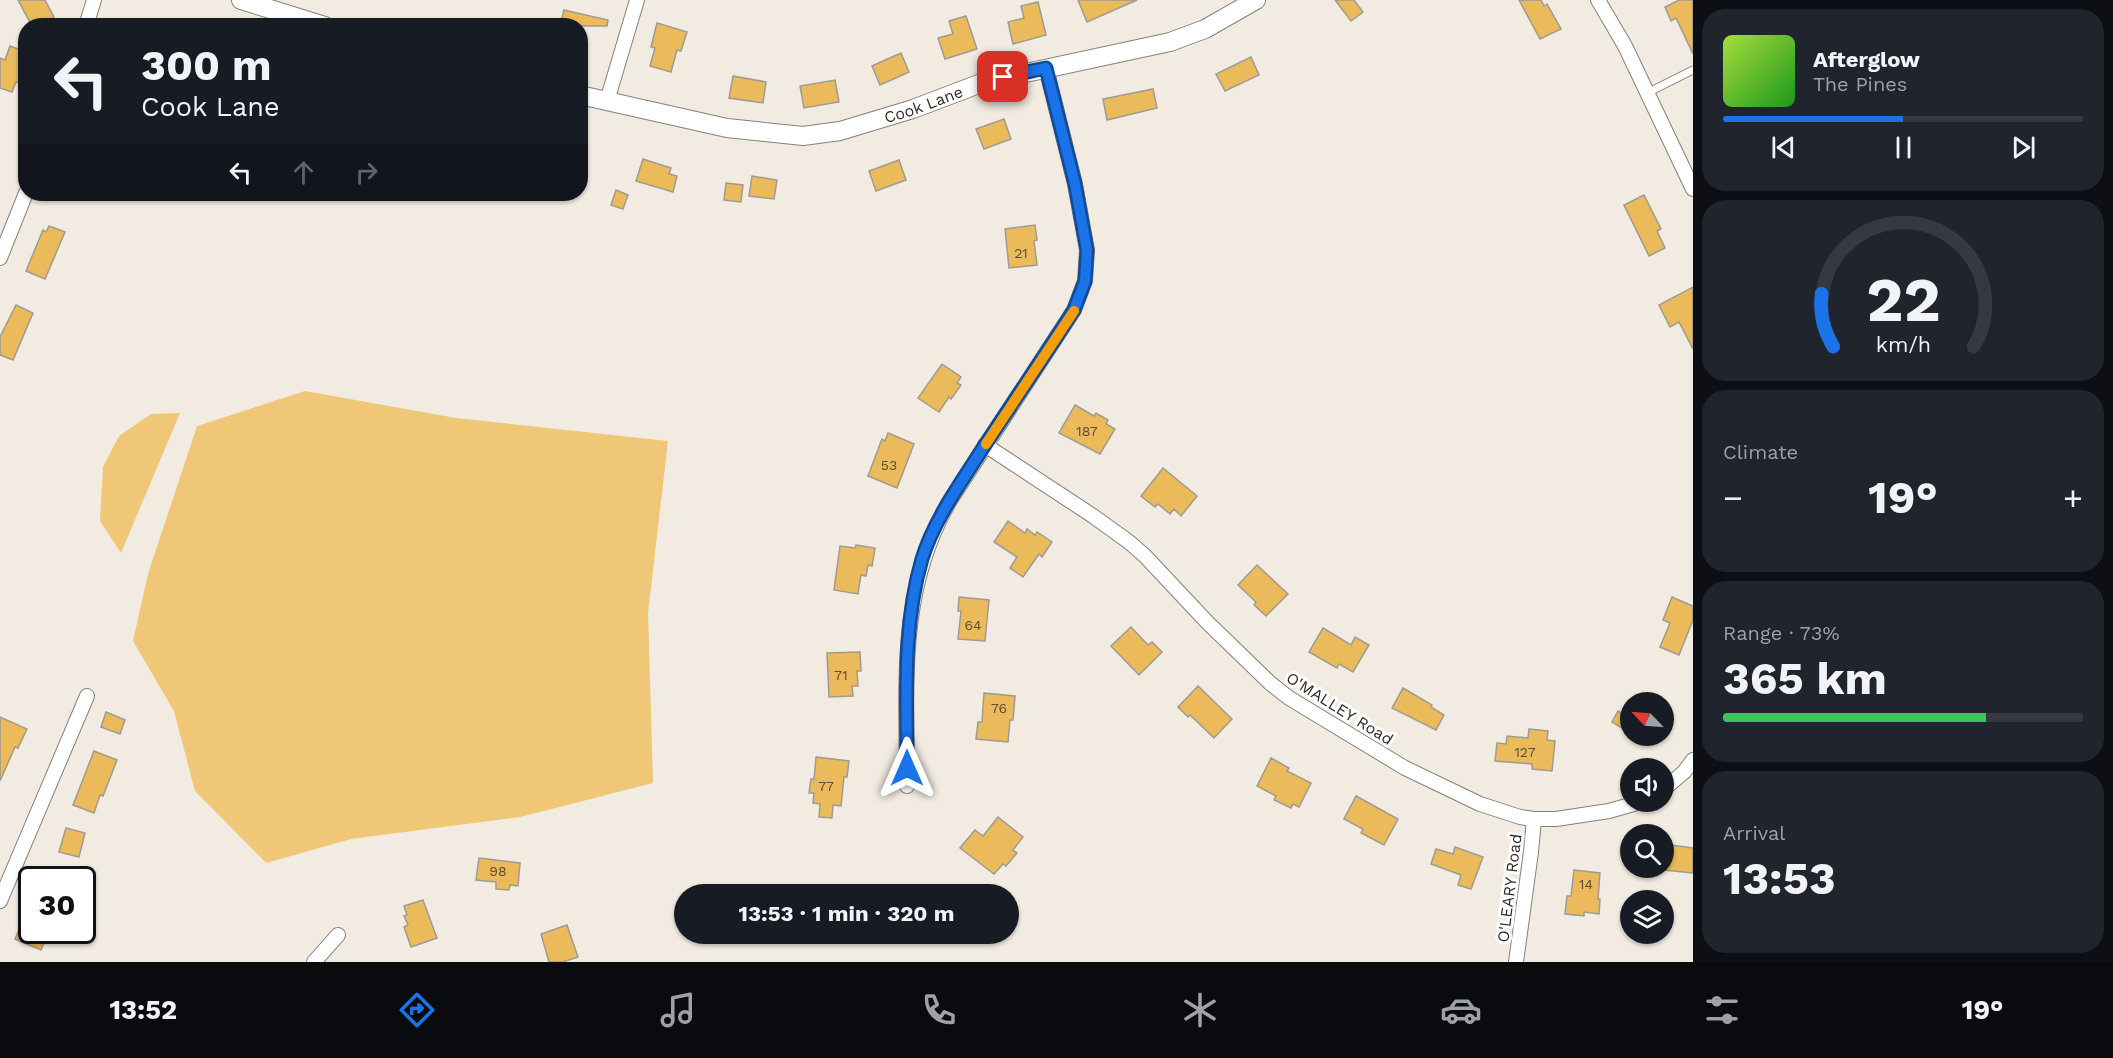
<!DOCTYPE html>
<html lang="en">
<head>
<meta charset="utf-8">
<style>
  :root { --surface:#171b24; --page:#20242c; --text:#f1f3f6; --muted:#9ea1a6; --line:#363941; --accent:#1a73e8 }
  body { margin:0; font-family:"Work Sans",sans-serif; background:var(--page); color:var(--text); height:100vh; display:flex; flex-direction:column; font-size:22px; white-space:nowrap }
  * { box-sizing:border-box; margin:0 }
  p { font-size:20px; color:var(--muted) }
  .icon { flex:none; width:33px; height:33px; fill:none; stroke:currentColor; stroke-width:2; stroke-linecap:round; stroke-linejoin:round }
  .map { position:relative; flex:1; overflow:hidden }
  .sheet { display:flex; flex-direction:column; gap:9px; padding:9px; background:#0d0f14; width:420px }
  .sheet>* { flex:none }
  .hud { position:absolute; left:18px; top:18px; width:570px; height:183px; border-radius:24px; box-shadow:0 2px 4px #0004; background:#171b24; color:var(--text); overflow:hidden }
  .needle { width:39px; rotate:295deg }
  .buttons { position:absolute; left:1620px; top:692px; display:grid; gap:12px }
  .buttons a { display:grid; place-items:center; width:54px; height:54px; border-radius:50%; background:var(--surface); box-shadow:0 2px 4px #0004; font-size:30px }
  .speed { position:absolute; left:18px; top:866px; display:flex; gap:12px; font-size:30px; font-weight:700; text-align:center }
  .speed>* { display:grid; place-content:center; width:78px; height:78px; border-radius:50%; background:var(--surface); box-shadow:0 2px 4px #0004; line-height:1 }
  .speed .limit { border:3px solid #111; border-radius:9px; background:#fff; color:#111 }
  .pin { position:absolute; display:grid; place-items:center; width:51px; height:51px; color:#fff; margin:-26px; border-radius:12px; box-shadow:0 3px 9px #0006 }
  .me { position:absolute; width:66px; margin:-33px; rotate:0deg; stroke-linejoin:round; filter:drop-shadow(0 0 4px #0008) }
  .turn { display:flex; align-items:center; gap:21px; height:126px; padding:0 24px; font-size:27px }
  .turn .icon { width:78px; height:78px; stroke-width:2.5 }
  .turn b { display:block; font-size:42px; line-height:51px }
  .lanes { display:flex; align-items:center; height:57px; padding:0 24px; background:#0003; justify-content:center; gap:30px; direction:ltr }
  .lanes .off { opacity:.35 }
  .big { font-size:45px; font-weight:700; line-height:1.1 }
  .sheet .widget { flex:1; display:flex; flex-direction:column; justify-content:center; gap:9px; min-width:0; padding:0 21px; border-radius:24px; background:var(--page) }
  .sheet .dial { align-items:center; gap:0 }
  .dial svg { height:156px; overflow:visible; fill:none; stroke:var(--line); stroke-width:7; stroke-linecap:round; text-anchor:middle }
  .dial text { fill:var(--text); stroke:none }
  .song { display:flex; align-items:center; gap:18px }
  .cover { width:72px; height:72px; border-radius:9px; background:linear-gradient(135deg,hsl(80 70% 55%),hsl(120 70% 35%)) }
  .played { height:6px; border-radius:3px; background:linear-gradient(90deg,var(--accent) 50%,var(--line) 50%) }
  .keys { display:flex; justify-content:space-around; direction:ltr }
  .heat { display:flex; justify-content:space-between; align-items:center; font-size:33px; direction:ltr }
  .charge { height:9px; border-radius:4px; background:linear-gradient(90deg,#34c759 73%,var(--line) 0) }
  .trip { position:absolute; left:674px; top:884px; width:345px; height:60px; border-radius:30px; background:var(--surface); box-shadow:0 2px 4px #0004; font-weight:700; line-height:60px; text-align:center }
  .tab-bar { display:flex; height:96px; justify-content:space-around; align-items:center; background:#090b0e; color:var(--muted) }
  .tab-bar .icon { width:42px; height:42px }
  .tab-bar .on { color:var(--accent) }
  .tab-bar b { font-size:27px; color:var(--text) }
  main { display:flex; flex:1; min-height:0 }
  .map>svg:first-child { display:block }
</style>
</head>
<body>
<main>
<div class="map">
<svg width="1693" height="962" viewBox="0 0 1693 962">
  <rect width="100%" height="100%" fill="#f1ebe1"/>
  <g fill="#f0c677">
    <path d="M305,391L456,418L668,441L648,613L653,783L520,817L351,839L266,863L195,791L174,711L133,641L148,574L197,426Z"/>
    <path d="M180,413L121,553L100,521L103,467L119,436L151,414Z"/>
  </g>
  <g fill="#eaba5b" stroke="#a09b91" stroke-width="1.5">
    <path d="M18,0H45L54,17L39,26H32Z"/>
    <path d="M1078,0H1137L1087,22Z"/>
    <path d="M1335,0H1354L1363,12L1351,21Z"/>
    <path d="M1519,0H1541L1544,6L1547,4L1561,29L1540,39Z"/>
    <path d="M1679,0H1693V54L1676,18L1671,21L1665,7Z"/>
    <path d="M1038,2L1046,35L1013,44L1008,22L1024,18L1021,6Z"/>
    <path d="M564,10L608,20L607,26H560Z"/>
    <path d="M966,16L977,49L945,59L938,38L953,34L949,21Z"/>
    <path d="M657,23L687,32L681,51L677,50L671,72L650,66L655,48L651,47Z"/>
    <path d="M10,46L26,52V67L19,83L16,82L12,92L0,88V58L5,60Z"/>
    <path d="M901,53L909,72L880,85L872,66Z"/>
    <path d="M1251,57L1259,75L1225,91L1216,74Z"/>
    <path d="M733,76L766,82L763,103L729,98Z"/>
    <path d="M835,80L839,102L804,108L800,86Z"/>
    <path d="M1153,89L1157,108L1107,120L1103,99Z"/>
    <path d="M1004,119L1011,139L984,149L976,129Z"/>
    <path d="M643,159L671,168L669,174L677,176L673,192L636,181Z"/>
    <path d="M899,160L906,180L876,191L869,171Z"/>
    <path d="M752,176L777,180L774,199L749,196Z"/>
    <path d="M726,183L743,185L741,202L724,200Z"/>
    <path d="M616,190L628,195L623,209L611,205Z"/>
    <path d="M1644,195L1661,229L1657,231L1665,248L1649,256L1624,205Z"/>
    <path d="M1035,225L1037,240L1034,241L1037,265L1009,268L1005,229Z"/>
    <path d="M49,226L65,232L45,279L26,271L43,230L46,232Z"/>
    <path d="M1693,287V349L1679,322L1670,327L1659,305Z"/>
    <path d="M16,305L33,313L13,360L0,355V337Z"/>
    <path d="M942,364L961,377L957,383L961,385L951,399L949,397L939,412L918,398Z"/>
    <path d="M1075,405L1094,416L1096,413L1108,420L1106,424L1115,429L1100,454L1059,433Z"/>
    <path d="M888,433L914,444L897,488L868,476L882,439L885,441Z"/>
    <path d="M1163,468L1197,496L1181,516L1174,509L1170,514L1158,504L1155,507L1141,496Z"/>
    <path d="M1008,521L1025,533L1027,529L1035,535L1037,532L1052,542L1042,557L1039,554L1023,577L1010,568L1017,557L994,542Z"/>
    <path d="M856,545L875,548L872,566L868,565L866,576L861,575L858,594L834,590L840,546L855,548Z"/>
    <path d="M1257,565L1288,594L1266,616L1254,605L1256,602L1238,585Z"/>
    <path d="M959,597L989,600L985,641L958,639L961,611H958Z"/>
    <path d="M1672,597L1693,606V620L1679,655L1660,647L1670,623L1663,620Z"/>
    <path d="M1131,627L1148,645L1152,642L1162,652L1139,675L1111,646Z"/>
    <path d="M1323,628L1351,645L1355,637L1369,645L1353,672L1339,664L1337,668L1309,652Z"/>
    <path d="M860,652L861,671H857L858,686H852L853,696L829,697L827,653Z"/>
    <path d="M1198,686L1232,719L1214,738L1190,715L1188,717L1178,707Z"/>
    <path d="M1403,688L1432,705L1431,707L1444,715L1436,730L1392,708Z"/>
    <path d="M984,693L1015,696L1013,720H1010L1008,742L976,739L978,722H982Z"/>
    <path d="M1618,711L1630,718V733L1612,722Z"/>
    <path d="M106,712L125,720L120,734L101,727Z"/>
    <path d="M0,717L27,729L18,748L15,747L0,781Z"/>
    <path d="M1529,729L1548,731L1547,740L1555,741L1552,771L1532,769V764L1495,761L1497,743L1506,744L1507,736L1528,738Z"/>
    <path d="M94,751L117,760L103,796L100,795L94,813L73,805Z"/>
    <path d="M816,757L849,761L847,777H844L841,806L833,805L832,818L819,817L820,804L813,803L814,793H809L811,779H814Z"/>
    <path d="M1271,758L1289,768L1287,771L1311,783L1299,807L1293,804L1291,808L1274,800L1276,796L1257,786Z"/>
    <path d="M1356,796L1398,819L1384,845L1361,833L1363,829L1344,819Z"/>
    <path d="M998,817L1023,837L1013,850L1017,853L1006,866L1003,864L994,874L960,848L975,830L983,836Z"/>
    <path d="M66,828L85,833L79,857L59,852Z"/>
    <path d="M1664,844L1693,848V873L1664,870Z"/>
    <path d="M1455,847L1483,857L1471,889L1458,885L1461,875L1431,864L1436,849L1453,854Z"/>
    <path d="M479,858L520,863L518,886L510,885L509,890L496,889V882L476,880Z"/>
    <path d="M1574,870L1600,873L1598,899H1600L1599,914L1584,912V916L1565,914L1567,896H1571Z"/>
    <path d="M423,900L437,938L411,947L404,927L408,925L404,916L407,915L404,906Z"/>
    <path d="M31,901L32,930H49L41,950L15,939Z"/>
    <path d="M567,925L578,957L563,962H549L541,934Z"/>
  </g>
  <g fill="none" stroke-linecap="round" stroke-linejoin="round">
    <defs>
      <path id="service" d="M1647,93L1693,70"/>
      <g id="minor">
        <path d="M1598,0L1625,46L1693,189"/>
        <path d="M86,26L94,0"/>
        <path d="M607,101L637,0"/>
        <path d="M0,258L26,193"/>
        <path d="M985,445L1093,516L1129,542L1145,556L1207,622L1270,683L1289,698L1405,768L1480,804L1520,817L1534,819H1556L1609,811L1644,801"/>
        <path d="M907,786C907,686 897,593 949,502L1074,310L1085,281L1087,250L1075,184L1046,68"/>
        <path d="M1664,789L1684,772L1693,760"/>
        <path d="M0,901L87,696"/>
        <path d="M314,962L338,935"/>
        <path d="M1516,962L1531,852L1534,819"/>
      </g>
      <g id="tertiary">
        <path d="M241,0L325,26"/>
        <path id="s1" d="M580,95L727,128L803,136L840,131L913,109L984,82L1170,42L1205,29L1256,0"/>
      </g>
    </defs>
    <use href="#service" stroke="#868177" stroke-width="9"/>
    <use href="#minor" stroke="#868177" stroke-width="16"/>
    <use href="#tertiary" stroke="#868177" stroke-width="20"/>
    <use href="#service" stroke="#fff" stroke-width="7"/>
    <use href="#minor" stroke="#fff" stroke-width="14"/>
    <use href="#tertiary" stroke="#fff" stroke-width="18"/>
  </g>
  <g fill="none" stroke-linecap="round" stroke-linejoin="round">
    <defs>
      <path id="route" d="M907,768C907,698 902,627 922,559C934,520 959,486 981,451C1012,404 1043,358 1074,310L1085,281L1087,250L1075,184L1046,68L1003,77"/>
    </defs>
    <use href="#route" stroke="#114b97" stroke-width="15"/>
    <use href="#route" stroke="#1a73e8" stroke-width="10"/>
    <path stroke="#f59e0b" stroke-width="10" d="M986,444L1074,311"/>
  </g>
  <g text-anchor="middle" stroke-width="6" stroke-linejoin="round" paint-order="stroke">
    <g font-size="14" fill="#5c4e33">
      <text x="1021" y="258">21</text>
      <text x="1087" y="436">187</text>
      <text x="889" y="470">53</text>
      <text x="973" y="630">64</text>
      <text x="841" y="680">71</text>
      <text x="999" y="713">76</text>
      <text x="1525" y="757">127</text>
      <text x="826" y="791">77</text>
      <text x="498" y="876">98</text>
      <text x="1586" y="889">14</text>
    </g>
    <g font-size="16" fill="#2d2a26" stroke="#fff">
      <text dy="6" stroke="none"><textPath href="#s1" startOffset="352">Cook Lane</textPath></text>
      <text transform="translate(1340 708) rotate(32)" y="6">O'MALLEY Road</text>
      <text transform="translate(1509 888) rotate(-83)" y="6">O'LEARY Road</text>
    </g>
  </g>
</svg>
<div class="buttons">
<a><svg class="needle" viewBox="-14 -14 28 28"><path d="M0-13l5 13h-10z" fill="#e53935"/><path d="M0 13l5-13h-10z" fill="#9ea1a6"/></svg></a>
<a><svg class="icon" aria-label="sound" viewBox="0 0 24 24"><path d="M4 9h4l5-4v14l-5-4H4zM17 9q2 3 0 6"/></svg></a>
<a><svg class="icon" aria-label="search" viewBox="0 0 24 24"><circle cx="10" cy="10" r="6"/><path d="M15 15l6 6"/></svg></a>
<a><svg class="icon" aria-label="layers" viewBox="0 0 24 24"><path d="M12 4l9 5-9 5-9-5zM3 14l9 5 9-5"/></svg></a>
</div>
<div class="speed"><div class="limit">30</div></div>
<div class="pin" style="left:1003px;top:77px;background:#d93025"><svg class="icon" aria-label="arrive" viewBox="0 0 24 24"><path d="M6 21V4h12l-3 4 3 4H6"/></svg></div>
<svg class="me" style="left:907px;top:768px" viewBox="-20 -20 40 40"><path d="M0-17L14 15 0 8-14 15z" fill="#1a73e8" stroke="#fff" stroke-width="4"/></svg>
<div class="trip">13:53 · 1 min · 320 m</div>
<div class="hud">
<div class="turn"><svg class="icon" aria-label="left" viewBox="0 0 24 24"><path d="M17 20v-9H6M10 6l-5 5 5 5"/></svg><div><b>300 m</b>Cook Lane</div></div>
<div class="lanes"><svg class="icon" aria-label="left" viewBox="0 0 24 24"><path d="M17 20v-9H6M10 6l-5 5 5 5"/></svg><svg class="icon off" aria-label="ahead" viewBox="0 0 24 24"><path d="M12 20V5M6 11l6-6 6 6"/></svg><svg class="icon off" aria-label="right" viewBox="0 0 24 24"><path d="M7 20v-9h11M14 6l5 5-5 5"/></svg></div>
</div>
</div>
<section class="sheet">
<div class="widget">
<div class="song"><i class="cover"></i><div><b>Afterglow</b><p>The Pines</p></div></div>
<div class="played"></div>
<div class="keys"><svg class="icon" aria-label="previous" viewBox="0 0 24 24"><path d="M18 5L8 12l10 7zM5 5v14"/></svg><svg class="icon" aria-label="pause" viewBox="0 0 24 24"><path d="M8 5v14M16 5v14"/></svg><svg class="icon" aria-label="next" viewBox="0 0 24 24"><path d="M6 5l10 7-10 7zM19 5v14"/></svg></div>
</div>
<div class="widget dial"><svg viewBox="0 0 100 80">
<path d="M14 69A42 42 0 1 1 86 69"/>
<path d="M14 69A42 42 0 0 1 8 42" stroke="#1a73e8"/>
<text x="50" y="56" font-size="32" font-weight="700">22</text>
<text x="50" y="72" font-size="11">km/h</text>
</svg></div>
<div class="widget"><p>Climate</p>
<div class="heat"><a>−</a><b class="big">19°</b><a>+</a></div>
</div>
<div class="widget"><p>Range · 73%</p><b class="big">365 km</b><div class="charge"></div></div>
<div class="widget"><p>Arrival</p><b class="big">13:53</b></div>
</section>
</main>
<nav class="tab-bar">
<b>13:52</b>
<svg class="icon on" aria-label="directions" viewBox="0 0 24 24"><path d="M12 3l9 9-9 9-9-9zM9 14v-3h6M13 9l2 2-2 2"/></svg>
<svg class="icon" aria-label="music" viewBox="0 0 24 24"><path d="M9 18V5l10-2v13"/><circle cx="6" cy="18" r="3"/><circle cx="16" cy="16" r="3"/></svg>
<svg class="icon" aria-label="phone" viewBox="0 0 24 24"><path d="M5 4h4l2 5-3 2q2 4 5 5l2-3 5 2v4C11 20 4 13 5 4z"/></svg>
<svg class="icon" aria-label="climate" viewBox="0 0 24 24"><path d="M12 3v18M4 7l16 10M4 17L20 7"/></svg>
<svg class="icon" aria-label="car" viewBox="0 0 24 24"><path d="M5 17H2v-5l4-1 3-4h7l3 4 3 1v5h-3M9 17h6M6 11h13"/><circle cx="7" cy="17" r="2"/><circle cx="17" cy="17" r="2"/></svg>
<svg class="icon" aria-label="filters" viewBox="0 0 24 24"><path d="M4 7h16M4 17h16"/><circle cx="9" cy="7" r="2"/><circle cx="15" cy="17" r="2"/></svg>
<b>19°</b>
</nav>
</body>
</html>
